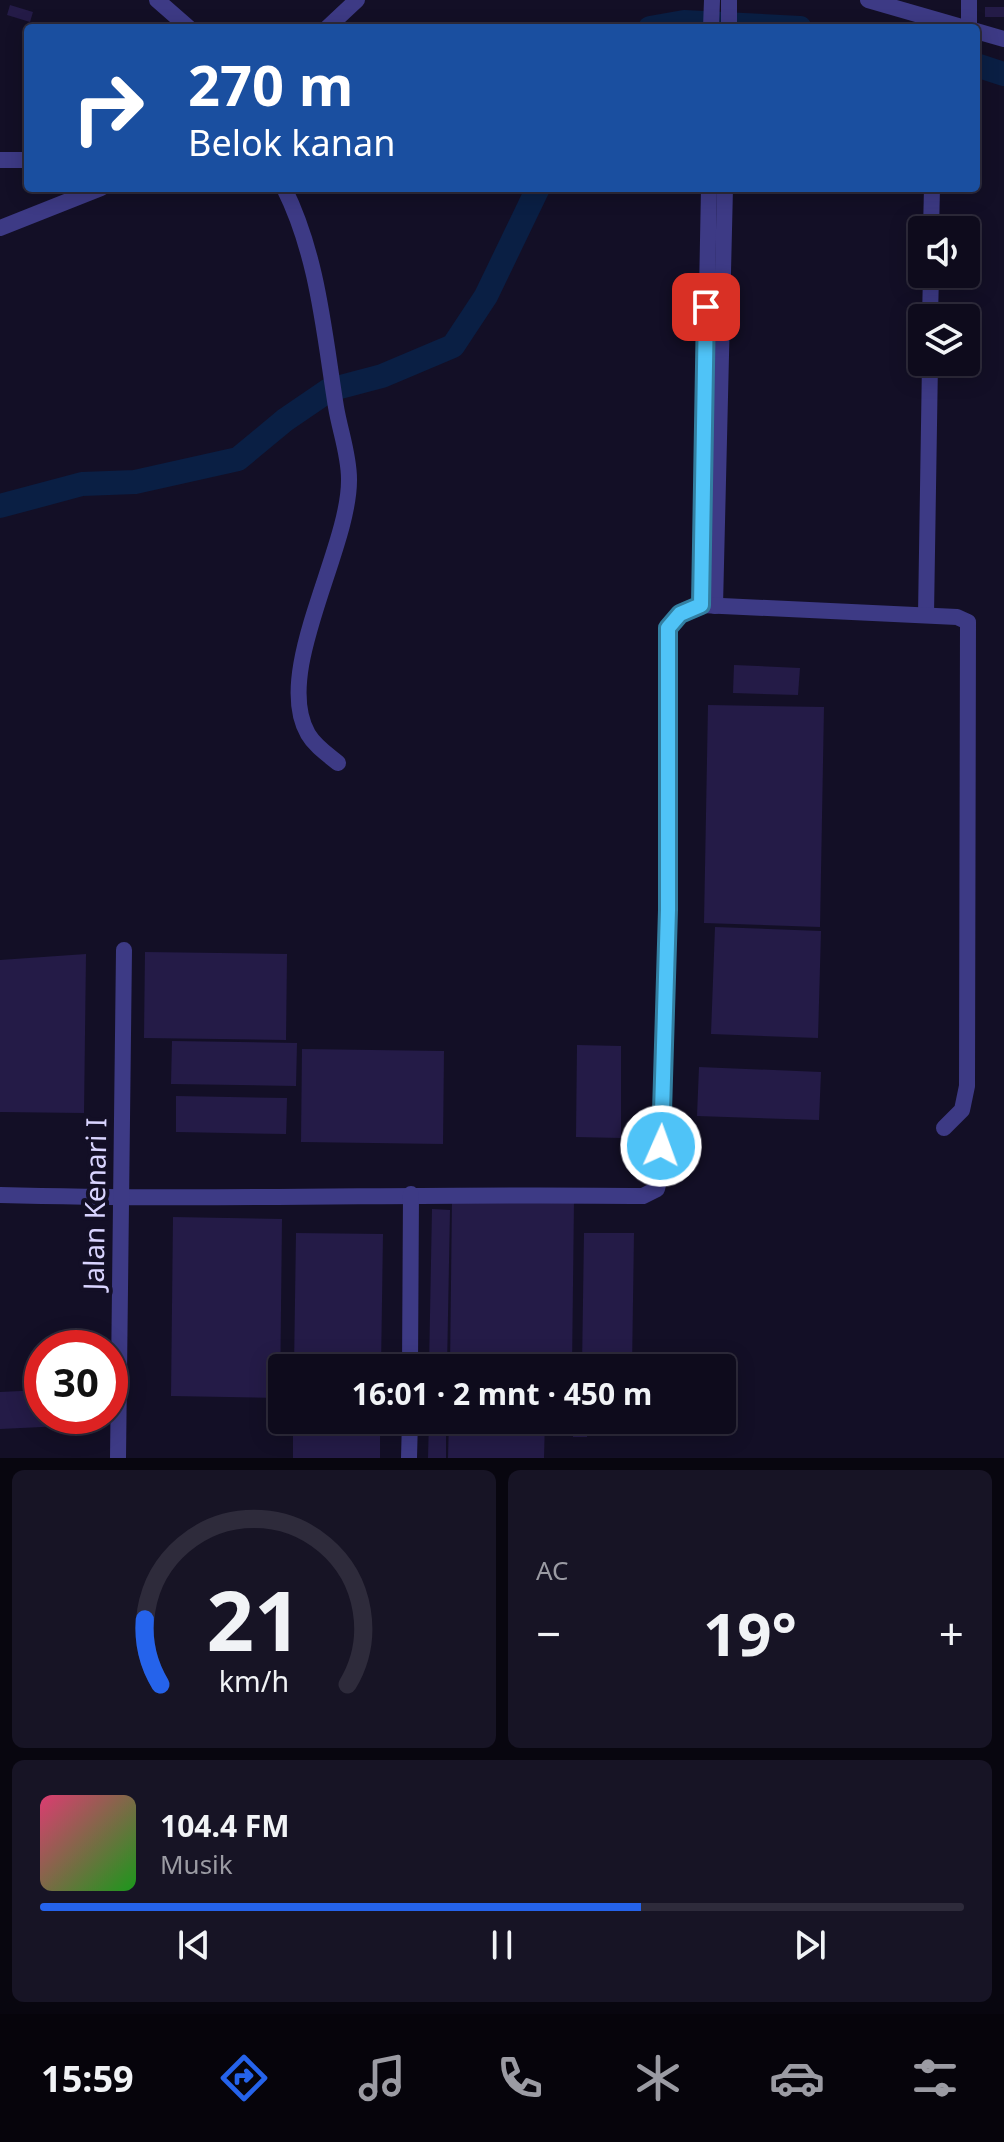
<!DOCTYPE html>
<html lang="id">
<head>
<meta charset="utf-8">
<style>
  :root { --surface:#0e0b1c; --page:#171425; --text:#f1f3f6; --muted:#9b9ba3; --line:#2e2b3b; --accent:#2563eb }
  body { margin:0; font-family:"Noto Sans",sans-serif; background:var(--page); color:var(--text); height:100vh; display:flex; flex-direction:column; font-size:30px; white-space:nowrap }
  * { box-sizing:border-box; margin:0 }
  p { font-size:26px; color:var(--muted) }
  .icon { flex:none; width:44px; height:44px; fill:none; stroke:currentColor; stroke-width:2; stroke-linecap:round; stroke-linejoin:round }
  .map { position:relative; height:1458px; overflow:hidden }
  .sheet { display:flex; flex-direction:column; gap:12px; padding:12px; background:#08060f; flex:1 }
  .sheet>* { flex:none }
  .guide { position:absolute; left:24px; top:24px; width:956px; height:168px; border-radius:8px; box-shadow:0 4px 20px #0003,0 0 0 2px var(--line); background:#1a4fa0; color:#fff; overflow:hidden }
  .buttons { position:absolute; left:908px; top:216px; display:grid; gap:16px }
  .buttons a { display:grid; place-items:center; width:72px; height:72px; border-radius:8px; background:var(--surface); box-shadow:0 4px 20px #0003,0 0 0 2px var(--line); font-size:40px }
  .speed { position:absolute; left:24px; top:1330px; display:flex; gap:16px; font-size:40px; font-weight:700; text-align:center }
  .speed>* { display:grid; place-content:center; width:104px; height:104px; border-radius:50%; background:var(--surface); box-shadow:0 4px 20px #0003,0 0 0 2px var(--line); line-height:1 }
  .speed .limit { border:12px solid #d22; background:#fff; color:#111 }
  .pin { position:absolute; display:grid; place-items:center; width:68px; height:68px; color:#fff; margin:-34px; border-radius:16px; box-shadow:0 4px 12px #0006 }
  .me { position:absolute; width:88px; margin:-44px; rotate:2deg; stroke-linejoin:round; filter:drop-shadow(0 0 6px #0008) }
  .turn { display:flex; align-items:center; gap:28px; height:168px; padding:0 32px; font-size:36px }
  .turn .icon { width:104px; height:104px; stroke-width:2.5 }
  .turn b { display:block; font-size:56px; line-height:68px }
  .big { font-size:60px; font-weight:700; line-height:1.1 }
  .sheet .tile { flex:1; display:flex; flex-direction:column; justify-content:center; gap:12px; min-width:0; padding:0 28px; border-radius:12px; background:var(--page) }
  .sheet .dial { align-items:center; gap:0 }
  .dial svg { height:208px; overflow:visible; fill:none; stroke:var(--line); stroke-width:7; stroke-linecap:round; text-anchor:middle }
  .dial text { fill:var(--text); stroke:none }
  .song { display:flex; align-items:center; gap:24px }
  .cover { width:96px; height:96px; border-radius:12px; background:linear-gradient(135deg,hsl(340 70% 55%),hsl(120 70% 35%)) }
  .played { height:8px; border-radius:4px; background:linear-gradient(90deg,var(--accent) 65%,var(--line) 65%) }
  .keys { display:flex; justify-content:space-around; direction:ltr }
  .heat { display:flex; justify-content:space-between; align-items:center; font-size:44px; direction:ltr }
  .sheet .tiles { flex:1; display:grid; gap:12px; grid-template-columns:1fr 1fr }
  .tile:last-child { grid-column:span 2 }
  .trip { position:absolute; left:268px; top:1354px; width:468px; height:80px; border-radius:8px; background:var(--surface); box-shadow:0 4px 20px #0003,0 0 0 2px var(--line); font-weight:700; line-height:80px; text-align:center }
  .tabs { display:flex; height:128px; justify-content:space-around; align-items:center; background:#06040b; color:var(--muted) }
  .tabs .icon { width:56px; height:56px }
  .tabs .current { color:var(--accent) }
  .tabs b { font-size:36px; color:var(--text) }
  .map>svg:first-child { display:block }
</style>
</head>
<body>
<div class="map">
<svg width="1004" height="1458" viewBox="0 0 1004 1458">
  <rect width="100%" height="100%" fill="#130f26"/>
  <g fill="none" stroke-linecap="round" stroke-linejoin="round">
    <g stroke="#0a1f44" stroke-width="24">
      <path d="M650,28L684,22L800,28"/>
      <path d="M976,65L1004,74"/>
      <path d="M0,506L82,484L135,482L238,459L285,420L329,390L382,376L453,346L486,296L538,188"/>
    </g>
  </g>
  <g fill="#241b47">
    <path d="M10,5L33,12L30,22L7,15Z"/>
    <rect x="985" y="7" width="19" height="10"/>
    <path d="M734,665L800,668L798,695L733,693Z"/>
    <path d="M708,705L824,707L820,927L704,923Z"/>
    <path d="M715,927L821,931L818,1038L711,1034Z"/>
    <path d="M145,952L287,954L286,1040L144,1038Z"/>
    <path d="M86,954L84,1113L0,1112V960Z"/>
    <path d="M172,1041L297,1043L296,1086L171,1084Z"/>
    <path d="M577,1045L621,1046V1138L576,1137Z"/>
    <path d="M302,1049L444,1051L443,1144L301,1142Z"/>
    <path d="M699,1067L821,1072L819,1120L697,1116Z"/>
    <path d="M176,1096L287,1098L286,1134L176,1132Z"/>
    <path d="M452,1199L574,1200L572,1368H450Z"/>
    <path d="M432,1209L450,1210L447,1368H429Z"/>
    <path d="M173,1217L282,1219L280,1398L171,1396Z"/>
    <path d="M296,1233L383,1234L381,1368H294Z"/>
    <path d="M584,1233H634L632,1368H582Z"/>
    <path d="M42,1390V1416H83L84,1425L0,1429V1392Z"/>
    <rect x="293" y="1420" width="87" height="38"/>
    <path d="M429,1420H446V1458H428Z"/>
    <path d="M449,1420H545L544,1458H448Z"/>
    <rect x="573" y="1420" width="14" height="17"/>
  </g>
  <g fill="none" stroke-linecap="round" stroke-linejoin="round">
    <g stroke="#3d3a85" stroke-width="16">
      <path d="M157,0L189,28"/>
      <path d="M868,0L965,28"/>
      <path d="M327,28L357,0"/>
      <path d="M711,28L712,0"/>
      <path d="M729,28V0"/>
      <path d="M969,28V0"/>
      <path d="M976,31L1004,39"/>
      <path d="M0,160H28"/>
      <path d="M284,188C318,256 324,333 336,407C340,431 349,455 349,479C350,549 272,672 308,734C315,746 327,754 338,763"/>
      <path d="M0,228L101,188"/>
      <path d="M931,230L932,188"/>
      <path d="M930,318L931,274"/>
      <path d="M701,605L709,188"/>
      <path d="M715,606L725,188"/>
      <path d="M926,615L930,362"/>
      <path d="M0,1195C214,1201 429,1193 643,1196L657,1189L660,1176L668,910V628L680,614L701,605L957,617L968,622L967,1086L962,1110L944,1128"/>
      <path d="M410,1368L411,1194"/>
      <path d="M118,1458L124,950"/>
      <path d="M409,1458L410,1420"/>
    </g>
  </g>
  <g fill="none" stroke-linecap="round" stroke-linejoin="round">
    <defs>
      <path id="route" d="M661,1146L668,910V628L680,614L701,605L706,307"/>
    </defs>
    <use href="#route" stroke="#337fa1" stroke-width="20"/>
    <use href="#route" stroke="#4fc3f7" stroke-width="14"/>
  </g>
  <g text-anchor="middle" stroke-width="8" stroke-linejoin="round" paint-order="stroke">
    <g font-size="28" fill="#d9d4ff" stroke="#130f26">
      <text transform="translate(95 1204) rotate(-89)" y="10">Jalan Kenari I</text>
    </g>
  </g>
</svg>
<div class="buttons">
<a><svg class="icon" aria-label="sound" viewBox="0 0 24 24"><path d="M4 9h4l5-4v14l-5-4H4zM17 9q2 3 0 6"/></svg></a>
<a><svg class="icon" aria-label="layers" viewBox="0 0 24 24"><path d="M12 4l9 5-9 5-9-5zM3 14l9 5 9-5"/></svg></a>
</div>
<div class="speed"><div class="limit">30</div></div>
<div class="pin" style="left:706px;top:307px;background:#d93025"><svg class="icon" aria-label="arrive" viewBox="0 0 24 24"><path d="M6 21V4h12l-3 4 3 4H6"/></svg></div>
<svg class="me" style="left:661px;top:1146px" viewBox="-20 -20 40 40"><circle r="17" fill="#4fc3f7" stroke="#fff" stroke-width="3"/><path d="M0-11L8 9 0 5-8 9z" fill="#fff"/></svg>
<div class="trip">16:01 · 2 mnt · 450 m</div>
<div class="guide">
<div class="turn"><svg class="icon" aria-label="right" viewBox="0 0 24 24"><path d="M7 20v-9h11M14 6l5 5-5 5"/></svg><div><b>270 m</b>Belok kanan</div></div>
</div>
</div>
<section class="sheet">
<div class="tiles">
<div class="tile dial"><svg viewBox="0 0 100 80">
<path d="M14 69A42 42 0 1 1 86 69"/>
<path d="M14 69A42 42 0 0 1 8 44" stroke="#2563eb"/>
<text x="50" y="56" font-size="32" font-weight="700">21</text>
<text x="50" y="72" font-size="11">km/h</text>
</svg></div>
<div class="tile"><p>AC</p>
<div class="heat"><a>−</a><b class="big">19°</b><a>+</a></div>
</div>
<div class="tile">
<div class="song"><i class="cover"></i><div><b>104.4 FM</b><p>Musik</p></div></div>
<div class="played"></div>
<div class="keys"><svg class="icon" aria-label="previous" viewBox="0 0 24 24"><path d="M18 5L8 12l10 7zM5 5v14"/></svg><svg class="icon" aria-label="pause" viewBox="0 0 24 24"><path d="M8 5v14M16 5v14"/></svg><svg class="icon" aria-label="next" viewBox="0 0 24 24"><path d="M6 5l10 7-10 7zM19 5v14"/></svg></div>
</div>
</div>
</section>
<nav class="tabs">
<b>15:59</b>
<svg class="icon current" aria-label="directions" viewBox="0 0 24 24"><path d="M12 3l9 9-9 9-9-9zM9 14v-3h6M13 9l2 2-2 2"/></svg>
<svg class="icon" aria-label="music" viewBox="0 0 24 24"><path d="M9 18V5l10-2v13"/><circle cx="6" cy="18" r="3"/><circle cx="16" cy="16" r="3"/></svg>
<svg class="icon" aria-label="phone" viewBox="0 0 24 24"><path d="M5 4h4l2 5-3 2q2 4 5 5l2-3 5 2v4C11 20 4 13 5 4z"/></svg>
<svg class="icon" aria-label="climate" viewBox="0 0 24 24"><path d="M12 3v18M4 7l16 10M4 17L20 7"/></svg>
<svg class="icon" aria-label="car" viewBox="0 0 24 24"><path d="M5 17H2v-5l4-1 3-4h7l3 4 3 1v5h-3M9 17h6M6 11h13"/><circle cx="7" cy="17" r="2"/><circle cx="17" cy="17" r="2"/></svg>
<svg class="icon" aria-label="filters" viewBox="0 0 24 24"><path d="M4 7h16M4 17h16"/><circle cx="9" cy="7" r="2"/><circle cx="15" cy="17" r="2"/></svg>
</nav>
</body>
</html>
